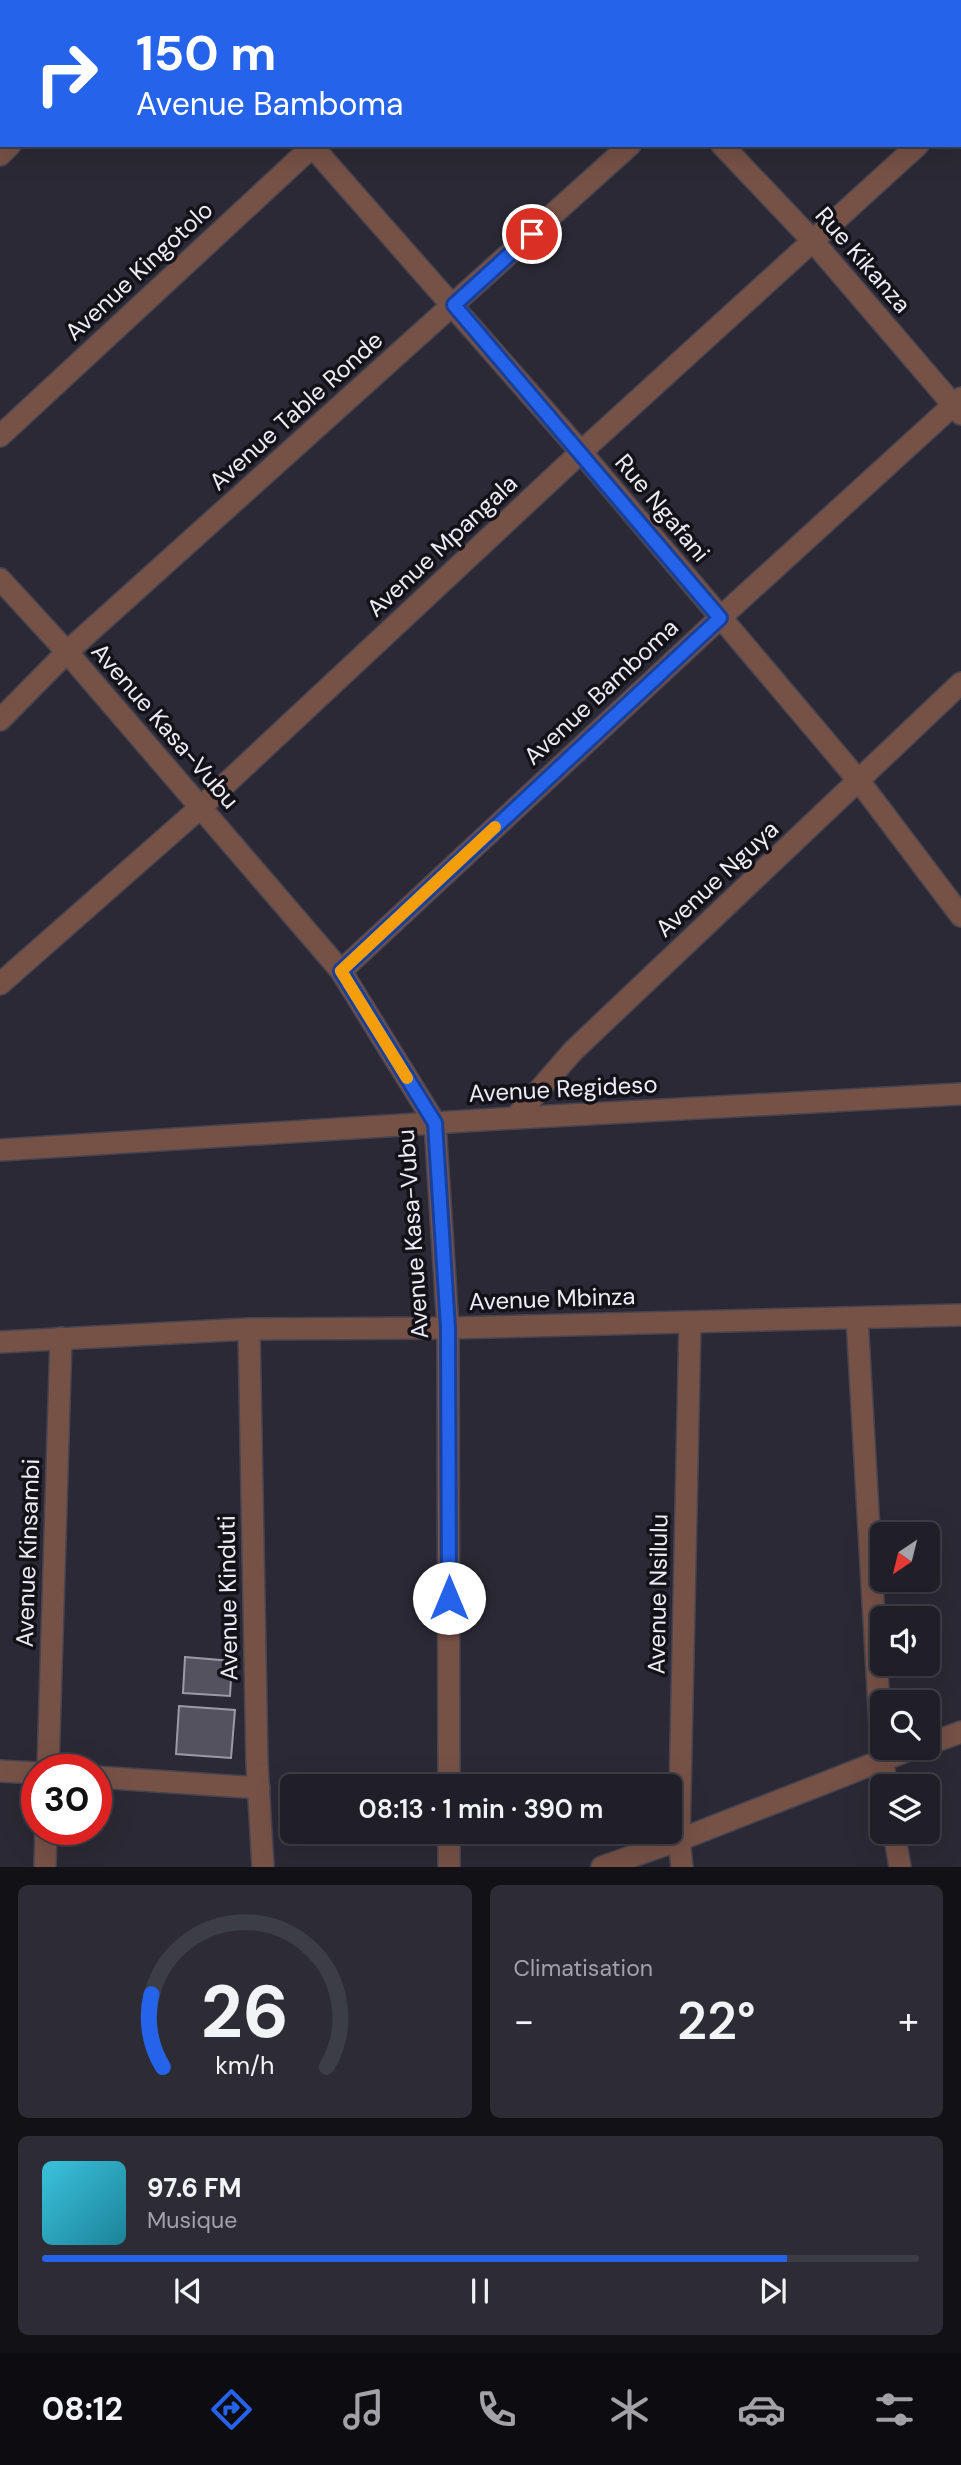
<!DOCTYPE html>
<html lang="fr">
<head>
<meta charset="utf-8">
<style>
  :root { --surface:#201f28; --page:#2d2c34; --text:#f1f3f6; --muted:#a2a2a8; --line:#3d3d45; --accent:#2563eb }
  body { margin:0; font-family:"DM Sans",sans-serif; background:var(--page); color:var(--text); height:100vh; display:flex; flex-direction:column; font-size:26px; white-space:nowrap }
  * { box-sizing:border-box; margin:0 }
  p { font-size:23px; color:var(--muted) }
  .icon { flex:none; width:38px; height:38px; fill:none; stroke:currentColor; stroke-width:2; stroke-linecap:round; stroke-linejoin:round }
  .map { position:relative; height:1867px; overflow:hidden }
  .side { display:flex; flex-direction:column; gap:18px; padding:18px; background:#121116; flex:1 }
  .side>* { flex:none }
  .guide { position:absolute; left:0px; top:0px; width:962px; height:147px; box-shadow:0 7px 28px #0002,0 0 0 2px var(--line); background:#2563eb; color:#fff; overflow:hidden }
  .needle { width:46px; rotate:215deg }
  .buttons { position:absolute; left:870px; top:1522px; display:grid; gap:14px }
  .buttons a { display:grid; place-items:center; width:70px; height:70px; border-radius:10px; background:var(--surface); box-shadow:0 7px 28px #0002,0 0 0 2px var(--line); font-size:35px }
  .speed { position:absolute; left:21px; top:1754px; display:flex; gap:14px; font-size:35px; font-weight:700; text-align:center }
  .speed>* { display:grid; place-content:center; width:91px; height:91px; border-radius:50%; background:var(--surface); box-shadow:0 7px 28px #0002,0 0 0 2px var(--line); line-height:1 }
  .speed .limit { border:10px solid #d22; background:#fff; color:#111 }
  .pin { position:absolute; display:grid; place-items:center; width:60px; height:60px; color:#fff; margin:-30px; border:4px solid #fff; border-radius:50%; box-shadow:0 2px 7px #0007 }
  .me { position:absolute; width:77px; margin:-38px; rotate:0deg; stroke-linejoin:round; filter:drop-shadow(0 0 5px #0008) }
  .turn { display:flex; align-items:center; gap:24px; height:147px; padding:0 21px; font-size:32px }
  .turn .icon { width:91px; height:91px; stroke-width:2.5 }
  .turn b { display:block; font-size:49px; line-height:60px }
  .big { font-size:52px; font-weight:600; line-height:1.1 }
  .side .card { flex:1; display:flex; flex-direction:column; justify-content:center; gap:10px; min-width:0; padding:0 24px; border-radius:10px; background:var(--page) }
  .side .dial { align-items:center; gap:0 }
  .dial svg { height:182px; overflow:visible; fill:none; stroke:var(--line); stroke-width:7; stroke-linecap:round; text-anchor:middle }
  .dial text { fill:var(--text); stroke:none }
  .song { display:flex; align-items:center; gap:21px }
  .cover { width:84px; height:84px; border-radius:10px; background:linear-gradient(135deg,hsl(190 70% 55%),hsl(190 70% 35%)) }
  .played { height:7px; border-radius:4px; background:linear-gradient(90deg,var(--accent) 85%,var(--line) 85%) }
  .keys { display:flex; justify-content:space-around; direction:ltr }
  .heat { display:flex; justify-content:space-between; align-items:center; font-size:38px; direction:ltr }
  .side .tiles { flex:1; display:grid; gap:18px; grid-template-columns:1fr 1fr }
  .card:last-child { grid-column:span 2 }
  .trip { position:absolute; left:280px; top:1774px; width:402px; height:70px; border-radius:10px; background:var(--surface); box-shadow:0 7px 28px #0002,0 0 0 2px var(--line); font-weight:600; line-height:70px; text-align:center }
  .tab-bar { display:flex; height:112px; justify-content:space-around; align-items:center; background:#0d0c10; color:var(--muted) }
  .tab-bar .icon { width:49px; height:49px }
  .tab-bar .current { color:var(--accent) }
  .tab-bar b { font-size:32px; color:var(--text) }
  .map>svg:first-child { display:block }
</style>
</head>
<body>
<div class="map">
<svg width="961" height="1867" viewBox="0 0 961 1867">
  <rect width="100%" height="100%" fill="#2b2935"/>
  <g fill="#55525f" stroke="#9c99a8" stroke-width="2">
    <path d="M185,1657L232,1661L230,1696L183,1693Z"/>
    <path d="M179,1706L235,1710L231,1758L176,1754Z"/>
  </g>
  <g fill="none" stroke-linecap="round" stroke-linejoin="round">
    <defs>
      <g id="minor">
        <path d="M588,0L589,2"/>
        <path d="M166,2L168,0"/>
        <path d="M473,2L474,0"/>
        <path d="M788,2L789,0"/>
        <path d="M311,145L581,452L859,781L961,916"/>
        <path d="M722,145L812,240L961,414"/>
        <path d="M0,155L10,145"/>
        <path d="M0,436L314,145"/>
        <path d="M0,579L67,652L341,971L435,1123L448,1328L449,1787"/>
        <path d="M0,720L67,652L630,145"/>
        <path d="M341,971L720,618L961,398"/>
        <path d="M0,984L201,807L581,452L918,145"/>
        <path d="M515,1118L573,1051L961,683"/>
        <path d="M0,1150L515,1118L961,1094"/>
        <path d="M857,1318L882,1760L887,1787"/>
        <path d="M249,1329L257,1764L263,1867"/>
        <path d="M0,1342L249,1329L448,1328L961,1315"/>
        <path d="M928,1744L961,1732"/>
        <path d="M48,1769L61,1338"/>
        <path d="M0,1771L37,1773"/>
        <path d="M96,1777L259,1788"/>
        <path d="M449,1832V1867"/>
        <path d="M894,1832L900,1867"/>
        <path d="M45,1867L46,1829"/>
        <path d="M602,1867L679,1840L914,1748"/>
        <path d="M682,1867L679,1840L690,1322"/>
      </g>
    </defs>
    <use href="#minor" stroke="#464450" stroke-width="24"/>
    <use href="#minor" stroke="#765146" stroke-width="21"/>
  </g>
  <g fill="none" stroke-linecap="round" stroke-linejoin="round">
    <defs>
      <path id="route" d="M449,1598L448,1328L435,1123L341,971L720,618L454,305L532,234"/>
    </defs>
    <use href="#route" stroke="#184099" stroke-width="18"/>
    <use href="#route" stroke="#2563eb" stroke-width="12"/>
    <path stroke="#f59e0b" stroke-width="12" d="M407,1078L341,971L495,827"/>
  </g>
  <g text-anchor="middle" stroke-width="7" stroke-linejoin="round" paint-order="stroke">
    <g font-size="24" fill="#edecf4" stroke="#131218">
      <text transform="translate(863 260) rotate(49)" y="8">Rue Kikanza</text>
      <text transform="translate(139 271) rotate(-43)" y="8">Avenue Kingotolo</text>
      <text transform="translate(296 411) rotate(-42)" y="8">Avenue Table Ronde</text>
      <text transform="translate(662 508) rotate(50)" y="8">Rue Ngafani</text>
      <text transform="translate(442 546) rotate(-43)" y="8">Avenue Mpangala</text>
      <text transform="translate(601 692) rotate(-43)" y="8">Avenue Bamboma</text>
      <text transform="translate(165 726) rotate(49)" y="8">Avenue Kasa-Vubu</text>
      <text transform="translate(717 879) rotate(-43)" y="8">Avenue Nguya</text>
      <text transform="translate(563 1089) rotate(-3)" y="8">Avenue Regideso</text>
      <text transform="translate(413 1234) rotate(-94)" y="8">Avenue Kasa-Vubu</text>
      <text transform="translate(552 1299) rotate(-2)" y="8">Avenue Mbinza</text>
      <text transform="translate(28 1553) rotate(-88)" y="8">Avenue Kinsambi</text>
      <text transform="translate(658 1594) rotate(-89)" y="8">Avenue Nsilulu</text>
      <text transform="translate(228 1598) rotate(-91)" y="8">Avenue Kinduti</text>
    </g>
  </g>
</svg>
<div class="buttons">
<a><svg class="needle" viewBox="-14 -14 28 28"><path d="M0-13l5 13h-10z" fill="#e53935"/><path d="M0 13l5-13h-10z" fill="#a2a2a8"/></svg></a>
<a><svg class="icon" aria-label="sound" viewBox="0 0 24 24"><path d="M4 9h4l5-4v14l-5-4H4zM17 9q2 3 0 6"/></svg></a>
<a><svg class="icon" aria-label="search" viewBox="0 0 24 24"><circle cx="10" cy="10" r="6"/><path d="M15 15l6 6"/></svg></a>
<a><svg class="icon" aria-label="layers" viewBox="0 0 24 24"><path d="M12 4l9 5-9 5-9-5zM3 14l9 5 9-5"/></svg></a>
</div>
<div class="speed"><div class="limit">30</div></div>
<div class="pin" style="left:532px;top:234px;background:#d93025"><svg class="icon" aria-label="arrive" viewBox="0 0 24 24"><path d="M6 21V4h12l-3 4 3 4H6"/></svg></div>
<svg class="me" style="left:449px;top:1598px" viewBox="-20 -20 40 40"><circle r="19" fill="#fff"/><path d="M0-13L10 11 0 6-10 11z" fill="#2563eb"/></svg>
<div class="trip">08:13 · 1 min · 390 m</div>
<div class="guide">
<div class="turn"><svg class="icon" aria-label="right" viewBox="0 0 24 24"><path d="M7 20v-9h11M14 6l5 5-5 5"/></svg><div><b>150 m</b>Avenue Bamboma</div></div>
</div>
</div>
<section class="side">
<div class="tiles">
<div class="card dial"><svg viewBox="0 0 100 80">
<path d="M14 69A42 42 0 1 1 86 69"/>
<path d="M14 69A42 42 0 0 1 9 37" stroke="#2563eb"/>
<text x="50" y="56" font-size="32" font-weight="700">26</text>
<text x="50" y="72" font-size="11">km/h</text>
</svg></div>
<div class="card"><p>Climatisation</p>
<div class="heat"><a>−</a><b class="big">22°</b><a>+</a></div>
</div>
<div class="card">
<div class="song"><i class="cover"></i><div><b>97.6 FM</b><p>Musique</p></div></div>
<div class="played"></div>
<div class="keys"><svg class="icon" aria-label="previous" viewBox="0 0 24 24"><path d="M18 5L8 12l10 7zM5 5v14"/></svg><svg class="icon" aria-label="pause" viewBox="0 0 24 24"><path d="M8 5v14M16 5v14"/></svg><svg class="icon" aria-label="next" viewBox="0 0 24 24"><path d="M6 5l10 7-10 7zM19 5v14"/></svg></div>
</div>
</div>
</section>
<nav class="tab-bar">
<b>08:12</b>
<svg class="icon current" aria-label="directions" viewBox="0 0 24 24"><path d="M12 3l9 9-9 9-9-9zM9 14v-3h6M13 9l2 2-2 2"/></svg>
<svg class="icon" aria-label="music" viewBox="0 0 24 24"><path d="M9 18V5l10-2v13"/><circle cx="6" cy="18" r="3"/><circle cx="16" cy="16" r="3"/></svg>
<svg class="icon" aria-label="phone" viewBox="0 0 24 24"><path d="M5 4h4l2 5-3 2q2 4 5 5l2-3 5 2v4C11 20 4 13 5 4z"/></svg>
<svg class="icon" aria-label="climate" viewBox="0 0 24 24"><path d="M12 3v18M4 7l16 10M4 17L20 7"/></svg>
<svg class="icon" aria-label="car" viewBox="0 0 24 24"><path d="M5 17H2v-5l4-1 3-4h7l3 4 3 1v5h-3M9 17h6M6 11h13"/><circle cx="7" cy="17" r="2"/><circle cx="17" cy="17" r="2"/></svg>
<svg class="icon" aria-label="filters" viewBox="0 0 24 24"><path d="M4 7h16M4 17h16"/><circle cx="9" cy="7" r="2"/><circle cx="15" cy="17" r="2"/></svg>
</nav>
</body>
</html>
